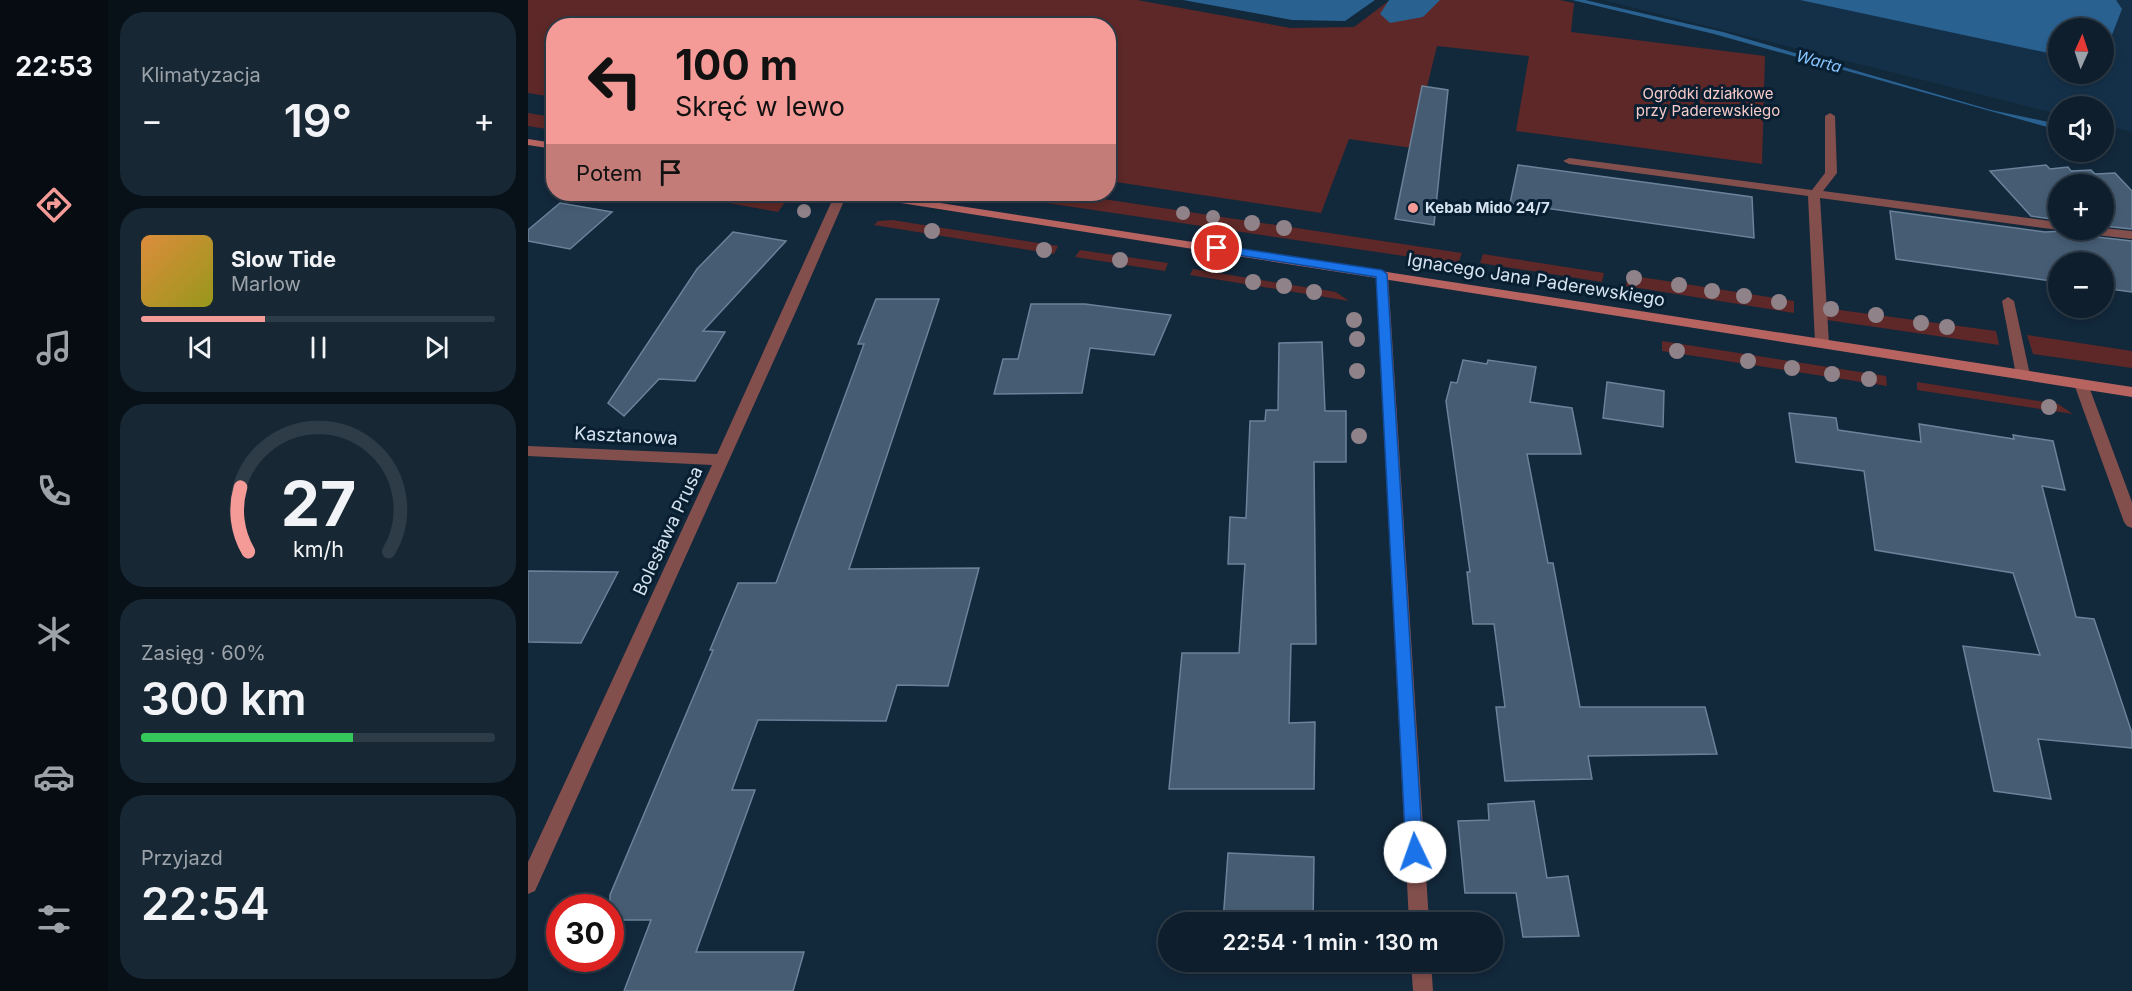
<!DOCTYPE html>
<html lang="pl">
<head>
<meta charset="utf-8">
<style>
  :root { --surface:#0e1e2c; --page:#172734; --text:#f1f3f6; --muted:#9ba2a9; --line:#2e3c48; --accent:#f59b97 }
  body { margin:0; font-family:Inter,sans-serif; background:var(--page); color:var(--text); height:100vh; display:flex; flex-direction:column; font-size:22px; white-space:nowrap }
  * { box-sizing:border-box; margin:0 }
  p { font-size:20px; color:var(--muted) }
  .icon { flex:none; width:33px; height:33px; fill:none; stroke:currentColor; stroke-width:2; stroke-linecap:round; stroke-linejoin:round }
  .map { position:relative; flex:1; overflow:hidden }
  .sheet { display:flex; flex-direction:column; gap:12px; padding:12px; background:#081018; width:420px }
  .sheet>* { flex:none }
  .banner { position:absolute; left:18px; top:18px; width:570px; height:183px; border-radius:24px; box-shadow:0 3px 9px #0003,0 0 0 2px var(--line); background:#f59b97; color:#111; overflow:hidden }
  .needle { width:39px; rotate:3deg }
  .controls { position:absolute; left:1520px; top:18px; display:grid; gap:12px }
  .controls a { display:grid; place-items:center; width:66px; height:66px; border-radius:50%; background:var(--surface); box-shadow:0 3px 9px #0003,0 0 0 2px var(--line); font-size:30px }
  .speed { position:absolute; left:18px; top:894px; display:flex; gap:12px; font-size:30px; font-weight:700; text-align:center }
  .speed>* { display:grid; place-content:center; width:78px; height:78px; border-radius:50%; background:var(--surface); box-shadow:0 3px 9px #0003,0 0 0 2px var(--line); line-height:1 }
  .speed .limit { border:9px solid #d22; background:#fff; color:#111 }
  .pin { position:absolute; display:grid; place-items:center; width:51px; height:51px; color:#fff; margin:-26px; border:3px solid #fff; border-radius:50%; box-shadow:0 2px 6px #0007 }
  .me { position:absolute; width:66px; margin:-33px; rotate:357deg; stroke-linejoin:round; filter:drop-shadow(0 0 4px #0008) }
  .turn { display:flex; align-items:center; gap:21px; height:126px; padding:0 30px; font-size:27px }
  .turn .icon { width:78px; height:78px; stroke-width:2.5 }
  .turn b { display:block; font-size:42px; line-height:51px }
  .then { display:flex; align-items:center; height:57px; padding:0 30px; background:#0003; gap:12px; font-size:22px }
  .big { font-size:45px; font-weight:600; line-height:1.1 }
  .sheet .card { flex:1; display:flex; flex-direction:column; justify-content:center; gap:9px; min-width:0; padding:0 21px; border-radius:24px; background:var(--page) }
  .sheet .dial { align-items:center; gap:0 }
  .dial svg { height:156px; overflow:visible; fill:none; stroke:var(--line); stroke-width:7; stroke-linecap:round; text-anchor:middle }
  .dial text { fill:var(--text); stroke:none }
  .song { display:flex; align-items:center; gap:18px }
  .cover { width:72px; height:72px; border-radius:9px; background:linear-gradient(135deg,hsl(30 70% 55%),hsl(60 70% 35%)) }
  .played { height:6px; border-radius:3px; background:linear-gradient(90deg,var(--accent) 35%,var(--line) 35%) }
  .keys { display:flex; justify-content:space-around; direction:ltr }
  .heat { display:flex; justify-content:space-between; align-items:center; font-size:33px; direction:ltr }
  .charge { height:9px; border-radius:4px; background:linear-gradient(90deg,#34c759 60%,var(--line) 0) }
  .trip { position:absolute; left:630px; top:912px; width:345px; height:60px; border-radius:30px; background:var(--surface); box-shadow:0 3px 9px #0003,0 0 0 2px var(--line); font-weight:600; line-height:60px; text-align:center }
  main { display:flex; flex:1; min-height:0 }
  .tab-bar { display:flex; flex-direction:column; width:108px; justify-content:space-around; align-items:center; background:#060c12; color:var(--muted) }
  .tab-bar .icon { width:42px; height:42px }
  .tab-bar .active { color:var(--accent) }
  .tab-bar b { font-size:27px; color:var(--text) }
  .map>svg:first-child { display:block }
</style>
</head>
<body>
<main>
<nav class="tab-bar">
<b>22:53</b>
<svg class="icon active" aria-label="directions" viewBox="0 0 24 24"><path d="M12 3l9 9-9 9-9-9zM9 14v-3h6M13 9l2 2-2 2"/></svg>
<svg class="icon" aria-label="music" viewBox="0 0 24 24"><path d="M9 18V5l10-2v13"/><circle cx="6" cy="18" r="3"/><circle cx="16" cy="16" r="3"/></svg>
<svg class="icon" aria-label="phone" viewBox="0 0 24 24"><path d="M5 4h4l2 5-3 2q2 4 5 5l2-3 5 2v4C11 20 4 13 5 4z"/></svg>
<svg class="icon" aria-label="climate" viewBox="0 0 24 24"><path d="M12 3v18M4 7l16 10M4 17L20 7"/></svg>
<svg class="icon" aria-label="car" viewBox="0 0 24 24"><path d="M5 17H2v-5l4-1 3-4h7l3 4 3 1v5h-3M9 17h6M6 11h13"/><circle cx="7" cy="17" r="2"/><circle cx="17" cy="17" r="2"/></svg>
<svg class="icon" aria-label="filters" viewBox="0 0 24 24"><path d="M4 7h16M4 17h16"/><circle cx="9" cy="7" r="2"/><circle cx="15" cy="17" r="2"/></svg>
</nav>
<section class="sheet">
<div class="card"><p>Klimatyzacja</p>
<div class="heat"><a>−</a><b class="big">19°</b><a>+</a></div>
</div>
<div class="card">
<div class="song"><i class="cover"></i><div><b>Slow Tide</b><p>Marlow</p></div></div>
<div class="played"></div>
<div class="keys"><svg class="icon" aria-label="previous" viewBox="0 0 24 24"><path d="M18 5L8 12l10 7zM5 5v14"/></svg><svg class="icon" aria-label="pause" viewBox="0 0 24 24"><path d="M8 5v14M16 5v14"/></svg><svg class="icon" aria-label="next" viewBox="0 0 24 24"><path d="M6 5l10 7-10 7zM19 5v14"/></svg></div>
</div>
<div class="card dial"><svg viewBox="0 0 100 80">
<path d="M14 69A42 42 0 1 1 86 69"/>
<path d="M14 69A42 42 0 0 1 10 36" stroke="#f59b97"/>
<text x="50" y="56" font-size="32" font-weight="700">27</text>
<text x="50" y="72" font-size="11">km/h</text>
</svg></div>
<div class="card"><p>Zasięg · 60%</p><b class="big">300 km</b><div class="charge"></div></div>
<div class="card"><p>Przyjazd</p><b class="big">22:54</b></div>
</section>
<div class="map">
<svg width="1604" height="991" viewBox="0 0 1604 991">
  <rect width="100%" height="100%" fill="#12283b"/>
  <path fill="#143049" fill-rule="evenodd" d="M1075,0H1604V132L1575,125V106H1530V114ZM1530,28H1575V74H1530Z"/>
  <g fill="#5d2827">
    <path d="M0,0H609L763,28L826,27L862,0H1032L1046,3L1043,32L1237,56L1234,164L988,131L1001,56L909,46L884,148L821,139L793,213L581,181L580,26H26L25,97L0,93Z"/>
    <path d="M0,113L25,117V130L0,126Z"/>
    <path d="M193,194H202L257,202L250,212L185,200Z"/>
    <path d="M457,194H542L934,253L930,264Z"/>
    <path d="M364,220L530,246L526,254L346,225L350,221Z"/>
    <path d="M552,250L640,263L637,271L547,257Z"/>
    <path d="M955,254L1076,273L1074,282L952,263Z"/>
    <path d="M665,269L808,292L821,301L662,275Z"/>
    <path d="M1100,275L1266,301V313L1098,286Z"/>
    <path d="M1297,308L1468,331L1471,345L1299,320Z"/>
    <path d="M1499,335L1604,351V368L1505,354Z"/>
    <path d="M1134,341L1358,376L1359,386L1134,351Z"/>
    <path d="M1389,382L1530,404L1545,414L1389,390Z"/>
  </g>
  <g fill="#296191">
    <path d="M655,0H847L817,21L764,20Z"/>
    <path d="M861,0H912L895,17L862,23L852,14Z"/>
    <path d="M1044,0H1057L1195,32L1463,110L1530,124V130L1186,34Z"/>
    <path d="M1272,0H1588L1594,9L1577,53L1575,54V28H1530V55Z"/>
  </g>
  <g fill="#455c73" stroke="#6a829a" stroke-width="1.5">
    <path d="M894,86L920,90L906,225L867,219Z"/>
    <path d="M990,165L1224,197L1226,238L982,203Z"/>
    <path d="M1518,165L1522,169L1540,167L1543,171L1563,170L1567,174L1587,173L1604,191V229L1575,226V184H1530V220L1503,216L1462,171Z"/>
    <path d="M32,203L84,212L42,249L0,241V230Z"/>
    <path d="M1362,211L1517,232L1552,230L1560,236L1604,241V292L1575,288V262H1530V282L1368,259Z"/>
    <path d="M205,232L258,241L175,331L197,332L167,381L131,379L96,416L80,403L169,269Z"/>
    <path d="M348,299H411L321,569L451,568L420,686L369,685L358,721L230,720L204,790H227L168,952H276L265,991H96L123,920H82V895L185,650H182L210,583H248L336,344H330Z"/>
    <path d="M503,304H557L643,315L626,355L562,348L554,393L466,394L475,359H490Z"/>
    <path d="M794,342L797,411H818V462H786L788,644H763L761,723L787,722L786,789H641L654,653H711L717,564H700L702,517L718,518L722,421H737L738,410H750L751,343Z"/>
    <path d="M935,360L959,364L960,360L1008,367L1002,402L1044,408L1053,454H999L1020,563H1025L1052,707H1177L1189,754L1060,756L1064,779L977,781L968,707H977L966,624H945L939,572H942L918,401L923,382L929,383Z"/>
    <path d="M1079,382L1136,391L1135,427L1075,418Z"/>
    <path d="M1261,413L1308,418L1310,430L1393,442L1391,424L1486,439L1485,435L1525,441L1537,490L1514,486L1548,617L1566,619L1604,733V748L1510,739L1523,799L1466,791L1435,646L1512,655L1485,573L1347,550L1336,471L1268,462Z"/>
    <path d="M0,571L90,572L53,643L0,642Z"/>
    <path d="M1006,801L1019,878L1040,876L1051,936L995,937L988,893H937L930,821L961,820L960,804Z"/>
    <path d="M700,853L786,857L785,922H695Z"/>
  </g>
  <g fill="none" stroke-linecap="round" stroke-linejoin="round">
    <g fill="#834f4d" fill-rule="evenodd">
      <path d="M1302,113L1307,116L1309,173L1295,191L1530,222L1531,230L1292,198L1301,343L1294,348L1287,343L1280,196L1041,164L1035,161L1041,158L1284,190L1297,173V116Z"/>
      <path d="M1575,228L1604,231V239L1560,234L1554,230Z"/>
      <path d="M1480,297L1486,301L1502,375L1495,380L1488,375L1474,301Z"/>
    </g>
    <g fill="#834f4d" fill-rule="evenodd">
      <path d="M307,194H319L269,309L7,891L0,894V862L184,465L0,456V446L189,454Z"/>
      <path d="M854,270L860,274L901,922H881L848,274Z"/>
      <path d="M1553,379L1560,384L1604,502V528L1599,526L1596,522L1546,384Z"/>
      <path d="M883,962H903L905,991H885Z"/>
    </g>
    <g fill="#b76461" fill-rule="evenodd">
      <path d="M0,139L26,143V149L0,145Z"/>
      <path d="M329,194H354L1604,387V397L335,197Z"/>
    </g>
  </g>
  <g fill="#908289">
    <circle cx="276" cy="211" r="7"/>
    <circle cx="655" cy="213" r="7"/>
    <circle cx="685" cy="217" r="7"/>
    <circle cx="724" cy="223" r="8"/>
    <circle cx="756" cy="228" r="8"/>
    <circle cx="404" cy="231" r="8"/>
    <circle cx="516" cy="250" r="8"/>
    <circle cx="592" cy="260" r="8"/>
    <circle cx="1106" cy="278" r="8"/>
    <circle cx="725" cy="282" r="8"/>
    <circle cx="1151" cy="285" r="8"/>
    <circle cx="756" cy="286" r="8"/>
    <circle cx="1184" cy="291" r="8"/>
    <circle cx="786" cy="292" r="8"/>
    <circle cx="1216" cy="296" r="8"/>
    <circle cx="1251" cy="302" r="8"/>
    <circle cx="1303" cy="309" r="8"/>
    <circle cx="1348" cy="315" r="8"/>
    <circle cx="826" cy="320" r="8"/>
    <circle cx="1393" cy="323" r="8"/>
    <circle cx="1419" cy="327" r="8"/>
    <circle cx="829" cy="339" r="8"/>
    <circle cx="1149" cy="351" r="8"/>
    <circle cx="1220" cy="361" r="8"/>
    <circle cx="1264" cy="368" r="8"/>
    <circle cx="829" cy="371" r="8"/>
    <circle cx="1304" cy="374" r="8"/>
    <circle cx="1341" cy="379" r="8"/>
    <circle cx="1521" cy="407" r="8"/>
    <circle cx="831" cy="436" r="8"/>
  </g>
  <path fill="#1a73e8" stroke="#114b97" stroke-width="1.5" d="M689,245L854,270L859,274L895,852L893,858L887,861L881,858L878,852L848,277L685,251V246Z"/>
  <circle fill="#f59b97" stroke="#081e31" stroke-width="2" cx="885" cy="208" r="6"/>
  <g text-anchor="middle" stroke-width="6" stroke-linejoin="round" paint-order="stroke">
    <g font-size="15" fill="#f7cbc8" stroke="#081e31">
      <text x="1180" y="99">Ogródki działkowe<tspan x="1180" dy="17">przy Paderewskiego</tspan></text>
    </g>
    <g font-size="15" font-weight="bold" fill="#d6e3f0" stroke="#081e31" text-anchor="start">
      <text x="897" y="213">Kebab Mido 24/7</text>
    </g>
    <g font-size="16" font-style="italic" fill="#89c5fe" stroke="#081e31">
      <text transform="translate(1291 61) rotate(15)" y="6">Warta</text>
    </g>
    <g font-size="18" fill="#d6e3f0" stroke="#081e31">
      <text transform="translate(1008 280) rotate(9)" y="6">Ignacego Jana Paderewskiego</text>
      <text transform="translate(98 436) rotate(3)" y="6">Kasztanowa</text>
      <text transform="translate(140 531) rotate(-65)" y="6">Bolesława Prusa</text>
    </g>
  </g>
</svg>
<div class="controls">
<a><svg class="needle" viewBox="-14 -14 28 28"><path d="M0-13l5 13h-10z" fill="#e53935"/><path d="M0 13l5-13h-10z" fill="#9ba2a9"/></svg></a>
<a><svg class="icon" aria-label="sound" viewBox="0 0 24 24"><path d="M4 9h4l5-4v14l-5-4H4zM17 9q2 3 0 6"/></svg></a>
<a>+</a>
<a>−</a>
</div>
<div class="speed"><div class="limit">30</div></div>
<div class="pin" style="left:689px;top:248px;background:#d93025"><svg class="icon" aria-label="arrive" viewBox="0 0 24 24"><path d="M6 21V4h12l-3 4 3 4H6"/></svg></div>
<svg class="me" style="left:887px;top:852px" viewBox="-20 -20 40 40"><circle r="19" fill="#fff"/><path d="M0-13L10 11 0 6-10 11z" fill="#1a73e8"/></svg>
<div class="trip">22:54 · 1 min · 130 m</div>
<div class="banner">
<div class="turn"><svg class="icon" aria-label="left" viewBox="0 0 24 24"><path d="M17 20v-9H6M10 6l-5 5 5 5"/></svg><div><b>100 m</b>Skręć w lewo</div></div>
<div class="then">Potem<svg class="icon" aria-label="arrive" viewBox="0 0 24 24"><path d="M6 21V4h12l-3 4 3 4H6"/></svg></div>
</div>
</div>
</main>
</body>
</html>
